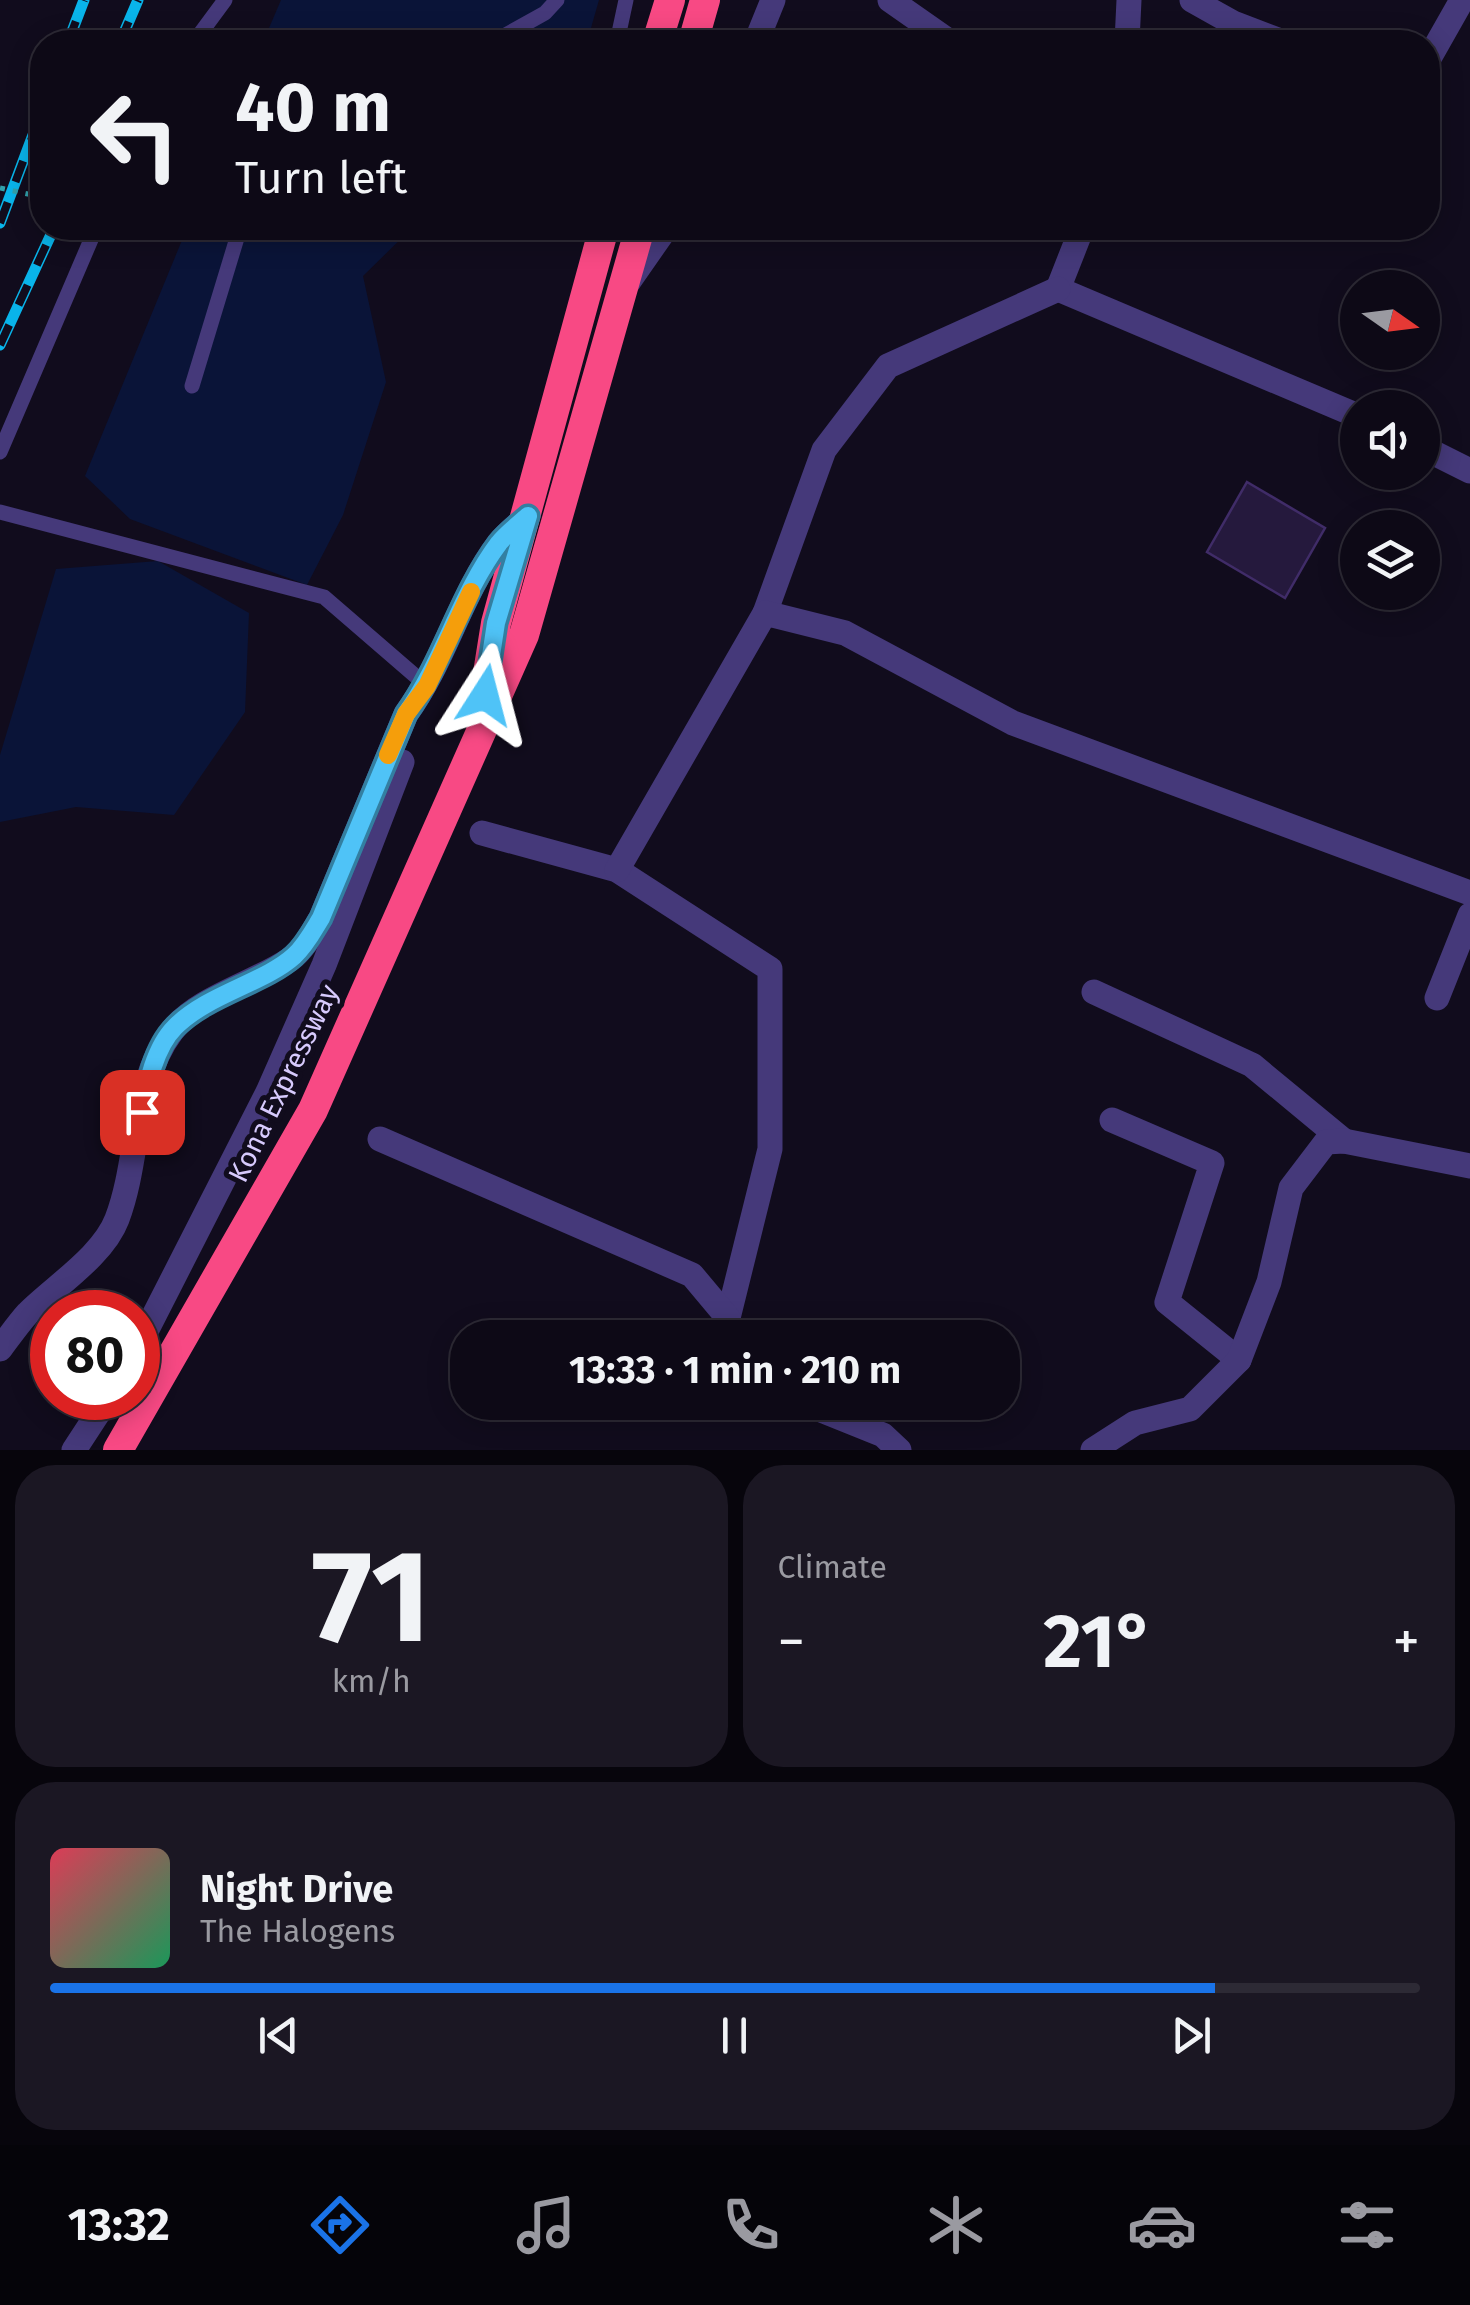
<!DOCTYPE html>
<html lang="en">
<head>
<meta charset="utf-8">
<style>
  :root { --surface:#0d0916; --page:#1b1723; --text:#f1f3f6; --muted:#9a9aa1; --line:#2d2a35; --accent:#1a73e8 }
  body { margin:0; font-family:"Fira Sans",sans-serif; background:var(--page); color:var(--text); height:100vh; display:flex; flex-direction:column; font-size:38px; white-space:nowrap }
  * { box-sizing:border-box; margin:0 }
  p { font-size:32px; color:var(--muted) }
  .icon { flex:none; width:55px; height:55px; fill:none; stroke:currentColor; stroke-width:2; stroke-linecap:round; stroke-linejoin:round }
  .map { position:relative; height:1450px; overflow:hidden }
  .drawer { display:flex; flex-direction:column; gap:15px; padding:15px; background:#07050c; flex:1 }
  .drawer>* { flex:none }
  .banner { position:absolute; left:30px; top:30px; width:1410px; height:210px; border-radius:40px; box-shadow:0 5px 25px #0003,0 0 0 2px var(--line); background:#0d0916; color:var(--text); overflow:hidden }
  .needle { width:65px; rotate:104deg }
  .buttons { position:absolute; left:1340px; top:270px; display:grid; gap:20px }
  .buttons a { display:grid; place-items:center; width:100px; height:100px; border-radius:50%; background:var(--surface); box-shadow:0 5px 25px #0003,0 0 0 2px var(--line); font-size:50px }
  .speed { position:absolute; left:30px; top:1290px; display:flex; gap:20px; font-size:50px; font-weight:700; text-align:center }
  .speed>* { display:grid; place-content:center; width:130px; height:130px; border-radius:50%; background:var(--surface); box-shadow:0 5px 25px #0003,0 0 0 2px var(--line); line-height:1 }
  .speed .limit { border:15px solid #d22; background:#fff; color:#111 }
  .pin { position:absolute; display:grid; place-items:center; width:85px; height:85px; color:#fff; margin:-42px; border-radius:20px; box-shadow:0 5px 15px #0006 }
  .me { position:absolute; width:110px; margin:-55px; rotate:9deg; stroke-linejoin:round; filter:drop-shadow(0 0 8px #0008) }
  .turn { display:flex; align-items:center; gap:35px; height:210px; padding:0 40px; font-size:45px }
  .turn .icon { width:130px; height:130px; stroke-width:2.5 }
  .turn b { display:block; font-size:70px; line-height:85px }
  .big { font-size:75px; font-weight:700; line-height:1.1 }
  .drawer .tile { flex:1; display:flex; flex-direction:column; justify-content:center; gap:15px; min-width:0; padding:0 35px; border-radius:40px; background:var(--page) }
  .drawer .dial { align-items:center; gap:0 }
  .dial b { font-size:130px; line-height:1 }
  .song { display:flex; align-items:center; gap:30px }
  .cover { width:120px; height:120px; border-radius:15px; background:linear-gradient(135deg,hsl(350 70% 55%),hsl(150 70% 35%)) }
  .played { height:10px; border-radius:5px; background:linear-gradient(90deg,var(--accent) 85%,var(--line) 85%) }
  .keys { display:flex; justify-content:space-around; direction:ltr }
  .heat { display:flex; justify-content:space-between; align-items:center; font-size:55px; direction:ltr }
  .drawer .tiles { flex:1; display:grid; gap:15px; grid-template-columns:1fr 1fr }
  .tile:last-child { grid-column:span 2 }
  .trip { position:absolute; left:450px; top:1320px; width:570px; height:100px; border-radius:40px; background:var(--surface); box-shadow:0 5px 25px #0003,0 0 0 2px var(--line); font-weight:700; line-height:100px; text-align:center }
  .tab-bar { display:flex; height:160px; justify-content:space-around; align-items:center; background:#050409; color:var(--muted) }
  .tab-bar .icon { width:70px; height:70px }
  .tab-bar .on { color:var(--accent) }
  .tab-bar b { font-size:45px; color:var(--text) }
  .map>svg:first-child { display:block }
</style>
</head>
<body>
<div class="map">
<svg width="1470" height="1450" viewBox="0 0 1470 1450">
  <rect width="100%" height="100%" fill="#110c1d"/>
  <g fill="#0a1438">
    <path d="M281,0H599L587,42H263Z"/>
    <path d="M187,228H412L363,276L386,382L343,515L307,585L130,519L85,476Z"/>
    <path d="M158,561L249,613L245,712L174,815L76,807L0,822V755L56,569Z"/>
  </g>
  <path fill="#25193d" stroke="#402c68" stroke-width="2.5" d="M1247,482L1325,528L1285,598L1207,552Z"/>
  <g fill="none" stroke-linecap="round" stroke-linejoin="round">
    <path stroke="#31a0aa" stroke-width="5" stroke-dasharray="5 8" stroke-linecap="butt" d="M34,196L42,168"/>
    <g stroke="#45397a" stroke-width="15">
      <path d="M194,42L225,0"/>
      <path d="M493,42L545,13L557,0"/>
      <path d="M617,42L626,0"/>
      <path d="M192,386L240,228"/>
      <path d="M0,452L96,228"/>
      <path d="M0,512L324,597L427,686"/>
    </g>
    <g stroke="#45397a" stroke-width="25">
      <path d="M890,0L950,42"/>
      <path d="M1192,0L1233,23L1283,42"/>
      <path d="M756,42L773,0"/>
      <path d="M1127,42L1129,0"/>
      <path d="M1428,60L1462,0"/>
      <path d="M1082,228L1058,289L1358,416"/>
      <path d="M629,281L666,228"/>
      <path d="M1422,447L1470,471"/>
      <path d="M765,613L824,450L888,366L1058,289"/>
      <path d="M482,833L617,870L770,969V1149L728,1318"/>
      <path d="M617,870L765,613L845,633L1013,723L1470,893"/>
      <path d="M1094,992L1252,1065L1344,1141"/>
      <path d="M1437,998L1470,915"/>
      <path d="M1112,1120L1212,1163L1167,1302L1239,1360"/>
      <path d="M380,1139L692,1275L728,1318L720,1338"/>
      <path d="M138,1347L268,1092L324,965L402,762"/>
      <path d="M0,1349C9,1337 18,1324 28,1313C55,1286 103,1256 117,1219C140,1159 132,1084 172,1031C197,998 255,983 289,960C304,950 312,933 321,918L406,714C445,661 460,595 499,543C507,533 518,525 527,516"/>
      <path d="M801,1402L883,1435L899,1450"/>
      <path d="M74,1450L108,1398"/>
      <path d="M1093,1450L1135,1423L1190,1409L1239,1360L1269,1282L1291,1188L1326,1142L1344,1141L1470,1166"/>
    </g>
    <g stroke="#f84984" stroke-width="30">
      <path d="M657,42L670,0"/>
      <path d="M693,42L705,0"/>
      <path d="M484,698L496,623L604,228"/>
      <path d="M118,1450L313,1110L524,635L640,228"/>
    </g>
    <defs>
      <g id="rail">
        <path d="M68,42L84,0"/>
        <path d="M120,42L138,0"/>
        <path d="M0,223L42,111"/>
        <path d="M0,345L54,228"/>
      </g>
    </defs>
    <use href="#rail" stroke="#09b4ea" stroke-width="11"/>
    <use href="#rail" stroke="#110c1d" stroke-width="8" stroke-dasharray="22" stroke-linecap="butt"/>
    <path stroke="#31a0aa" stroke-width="5" stroke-dasharray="5 8" stroke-linecap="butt" d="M0,188L42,197"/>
  </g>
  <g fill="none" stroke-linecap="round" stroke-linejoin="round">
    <defs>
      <path id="route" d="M142,1112C147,1084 155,1047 175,1027C208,994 264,983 294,956C306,945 313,931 321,918L406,714C444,661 460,595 499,543C507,533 518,525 528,516L496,623L485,695"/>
    </defs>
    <use href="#route" stroke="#337fa1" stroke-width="25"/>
    <use href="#route" stroke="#4fc3f7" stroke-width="18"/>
    <path stroke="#f59e0b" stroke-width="18" d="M388,755L406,714L427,686L471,592"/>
  </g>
  <g text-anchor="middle" stroke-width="10" stroke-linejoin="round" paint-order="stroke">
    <g font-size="28" fill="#d7cafd" stroke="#110c1d">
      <text transform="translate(283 1083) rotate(-64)" y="10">Kona Expressway</text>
    </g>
  </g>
</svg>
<div class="buttons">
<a><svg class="needle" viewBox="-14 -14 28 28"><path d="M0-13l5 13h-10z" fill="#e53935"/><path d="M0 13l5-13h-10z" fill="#9a9aa1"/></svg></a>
<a><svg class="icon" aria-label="sound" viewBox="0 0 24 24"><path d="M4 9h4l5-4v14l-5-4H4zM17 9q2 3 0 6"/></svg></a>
<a><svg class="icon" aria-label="layers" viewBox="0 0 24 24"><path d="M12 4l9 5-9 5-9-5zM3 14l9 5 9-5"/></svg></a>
</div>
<div class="speed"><div class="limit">80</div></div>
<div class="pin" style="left:142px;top:1112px;background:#d93025"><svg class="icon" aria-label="arrive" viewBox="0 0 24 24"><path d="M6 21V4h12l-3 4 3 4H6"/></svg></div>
<svg class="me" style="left:485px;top:695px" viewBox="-20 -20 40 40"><path d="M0-17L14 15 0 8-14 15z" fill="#4fc3f7" stroke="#fff" stroke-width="4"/></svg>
<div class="trip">13:33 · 1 min · 210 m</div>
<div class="banner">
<div class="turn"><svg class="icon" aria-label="left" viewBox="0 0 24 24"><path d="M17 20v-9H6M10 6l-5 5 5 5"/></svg><div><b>40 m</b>Turn left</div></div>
</div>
</div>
<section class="drawer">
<div class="tiles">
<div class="tile dial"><b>71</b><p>km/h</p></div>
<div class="tile"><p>Climate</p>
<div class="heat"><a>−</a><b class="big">21°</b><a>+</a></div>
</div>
<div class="tile">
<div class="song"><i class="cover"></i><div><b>Night Drive</b><p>The Halogens</p></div></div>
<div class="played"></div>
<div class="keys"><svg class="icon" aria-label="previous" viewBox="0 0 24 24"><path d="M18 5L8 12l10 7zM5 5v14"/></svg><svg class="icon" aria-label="pause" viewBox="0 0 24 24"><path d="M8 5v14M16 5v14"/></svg><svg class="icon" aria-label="next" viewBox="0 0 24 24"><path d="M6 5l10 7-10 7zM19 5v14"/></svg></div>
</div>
</div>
</section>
<nav class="tab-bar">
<b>13:32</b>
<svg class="icon on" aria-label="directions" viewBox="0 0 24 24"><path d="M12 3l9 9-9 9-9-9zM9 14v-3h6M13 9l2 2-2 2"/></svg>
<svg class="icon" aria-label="music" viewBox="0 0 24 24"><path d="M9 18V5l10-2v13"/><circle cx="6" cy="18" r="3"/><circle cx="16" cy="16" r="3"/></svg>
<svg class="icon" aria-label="phone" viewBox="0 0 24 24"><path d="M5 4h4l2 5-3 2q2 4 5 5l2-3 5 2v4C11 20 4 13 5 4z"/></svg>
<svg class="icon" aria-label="climate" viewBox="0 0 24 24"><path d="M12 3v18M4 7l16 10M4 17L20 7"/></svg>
<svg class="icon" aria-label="car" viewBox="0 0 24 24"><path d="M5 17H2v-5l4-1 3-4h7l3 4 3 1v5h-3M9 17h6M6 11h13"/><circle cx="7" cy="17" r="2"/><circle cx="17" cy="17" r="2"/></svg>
<svg class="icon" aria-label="filters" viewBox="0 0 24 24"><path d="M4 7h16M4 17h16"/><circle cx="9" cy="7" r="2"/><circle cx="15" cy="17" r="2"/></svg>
</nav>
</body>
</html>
